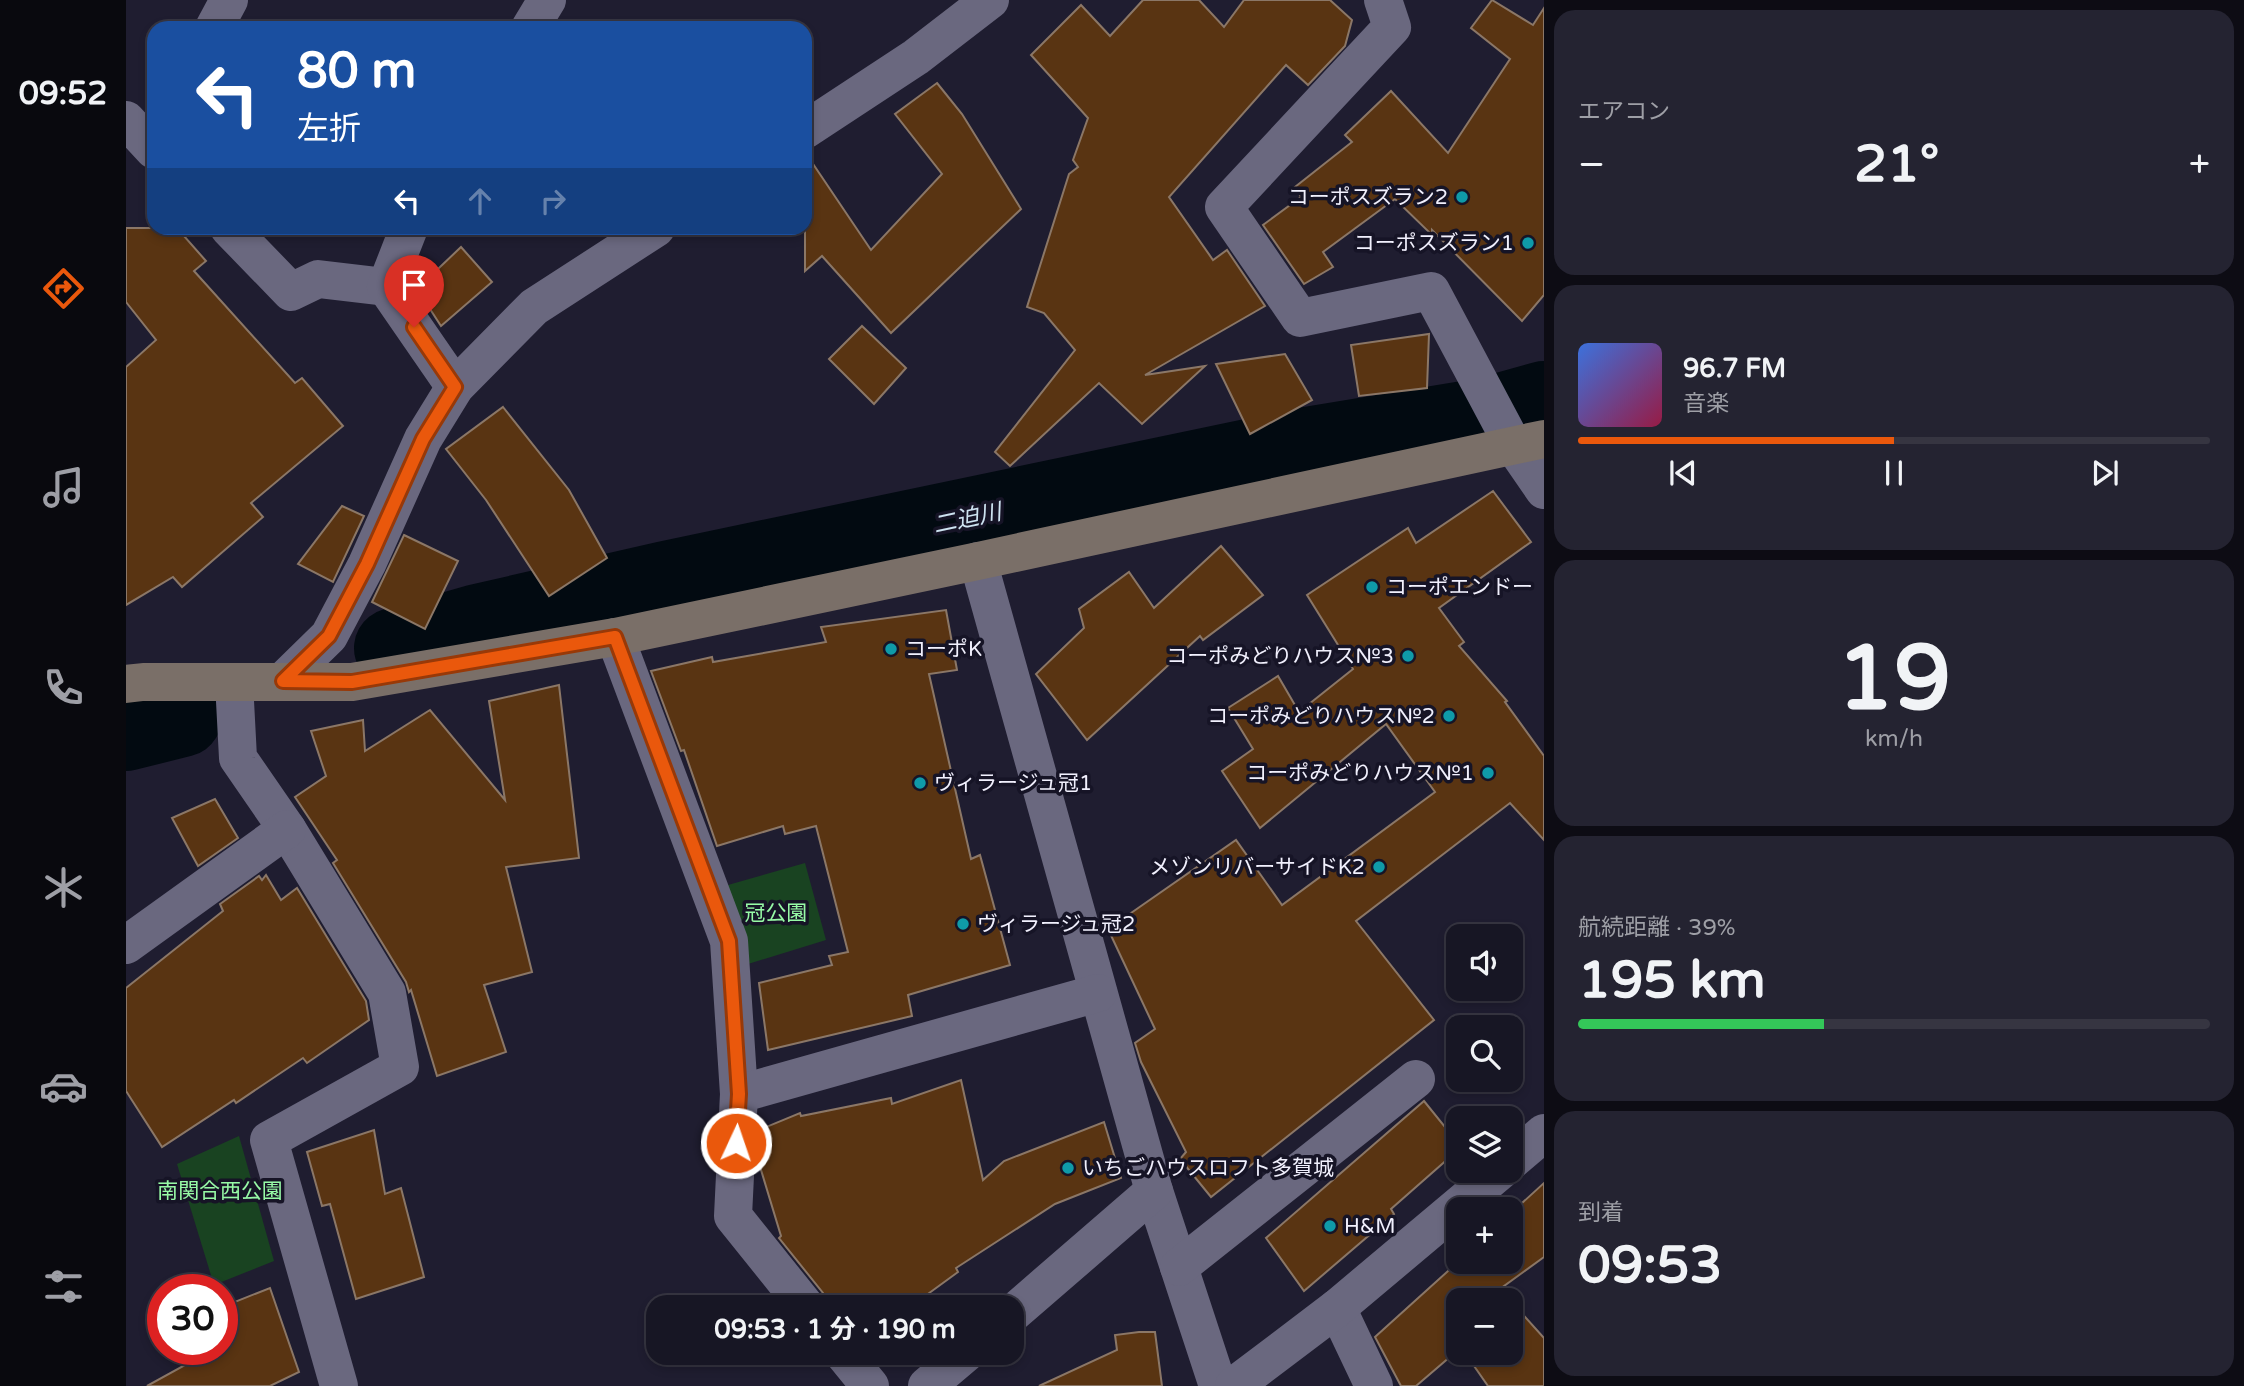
<!DOCTYPE html>
<html lang="ja">
<head>
<meta charset="utf-8">
<style>
  :root { --surface:#171624; --page:#242331; --text:#f1f3f6; --muted:#9e9fa6; --line:#363541; --accent:#ea580c }
  body { margin:0; font-family:"Varela Round","Noto Sans JP",sans-serif; background:var(--page); color:var(--text); height:100vh; display:flex; flex-direction:column; font-size:26px; white-space:nowrap }
  * { box-sizing:border-box; margin:0 }
  p { font-size:23px; color:var(--muted) }
  .icon { flex:none; width:38px; height:38px; fill:none; stroke:currentColor; stroke-width:2; stroke-linecap:round; stroke-linejoin:round }
  .map { position:relative; flex:1; overflow:hidden }
  .sheet { display:flex; flex-direction:column; gap:10px; padding:10px; background:#0d0c14; width:700px }
  .sheet>* { flex:none }
  .hud { position:absolute; left:21px; top:21px; width:665px; height:214px; border-radius:21px; box-shadow:0 4px 10px #0003,0 0 0 2px var(--line); background:#1a4fa0; color:#fff; overflow:hidden }
  .controls { position:absolute; left:1320px; top:924px; display:grid; gap:14px }
  .controls a { display:grid; place-items:center; width:77px; height:77px; border-radius:14px; background:var(--surface); box-shadow:0 4px 10px #0003,0 0 0 2px var(--line); font-size:35px }
  .speed { position:absolute; left:21px; top:1274px; display:flex; gap:14px; font-size:35px; font-weight:700; text-align:center }
  .speed>* { display:grid; place-content:center; width:91px; height:91px; border-radius:50%; background:var(--surface); box-shadow:0 4px 10px #0003,0 0 0 2px var(--line); line-height:1 }
  .speed .limit { border:10px solid #d22; background:#fff; color:#111 }
  .pin { position:absolute; display:grid; place-items:center; width:60px; height:60px; color:#fff; margin:-72px -30px; border-radius:50% 50% 50% 0; rotate:-45deg; box-shadow:0 0 7px #0007 }
  .pin .icon { rotate:45deg }
  .me { position:absolute; width:77px; margin:-38px; rotate:3deg; stroke-linejoin:round; filter:drop-shadow(0 0 5px #0008) }
  .turn { display:flex; align-items:center; gap:24px; height:147px; padding:0 35px; font-size:32px }
  .turn .icon { width:91px; height:91px; stroke-width:2.5 }
  .turn b { display:block; font-size:49px; line-height:60px }
  .lanes { display:flex; align-items:center; height:66px; padding:0 35px; background:#0003; justify-content:center; gap:35px; direction:ltr }
  .lanes .off { opacity:.35 }
  .big { font-size:52px; font-weight:700; line-height:1.1 }
  .sheet .tile { flex:1; display:flex; flex-direction:column; justify-content:center; gap:10px; min-width:0; padding:0 24px; border-radius:21px; background:var(--page) }
  .sheet .dial { align-items:center; gap:0 }
  .dial b { font-size:91px; line-height:1 }
  .song { display:flex; align-items:center; gap:21px }
  .cover { width:84px; height:84px; border-radius:10px; background:linear-gradient(135deg,hsl(220 70% 55%),hsl(340 70% 35%)) }
  .played { height:7px; border-radius:4px; background:linear-gradient(90deg,var(--accent) 50%,var(--line) 50%) }
  .keys { display:flex; justify-content:space-around; direction:ltr }
  .heat { display:flex; justify-content:space-between; align-items:center; font-size:38px; direction:ltr }
  .charge { height:10px; border-radius:5px; background:linear-gradient(90deg,#34c759 39%,var(--line) 0) }
  .trip { position:absolute; left:520px; top:1295px; width:378px; height:70px; border-radius:21px; background:var(--surface); box-shadow:0 4px 10px #0003,0 0 0 2px var(--line); font-weight:700; line-height:70px; text-align:center }
  main { display:flex; flex:1; min-height:0 }
  .dock { display:flex; flex-direction:column; width:126px; justify-content:space-around; align-items:center; background:#09090e; color:var(--muted) }
  .dock .icon { width:49px; height:49px }
  .dock .active { color:var(--accent) }
  .dock b { font-size:32px; color:var(--text) }
  .map>svg:first-child { display:block }
</style>
</head>
<body>
<main>
<nav class="dock">
<b>09:52</b>
<svg class="icon active" aria-label="directions" viewBox="0 0 24 24"><path d="M12 3l9 9-9 9-9-9zM9 14v-3h6M13 9l2 2-2 2"/></svg>
<svg class="icon" aria-label="music" viewBox="0 0 24 24"><path d="M9 18V5l10-2v13"/><circle cx="6" cy="18" r="3"/><circle cx="16" cy="16" r="3"/></svg>
<svg class="icon" aria-label="phone" viewBox="0 0 24 24"><path d="M5 4h4l2 5-3 2q2 4 5 5l2-3 5 2v4C11 20 4 13 5 4z"/></svg>
<svg class="icon" aria-label="climate" viewBox="0 0 24 24"><path d="M12 3v18M4 7l16 10M4 17L20 7"/></svg>
<svg class="icon" aria-label="car" viewBox="0 0 24 24"><path d="M5 17H2v-5l4-1 3-4h7l3 4 3 1v5h-3M9 17h6M6 11h13"/><circle cx="7" cy="17" r="2"/><circle cx="17" cy="17" r="2"/></svg>
<svg class="icon" aria-label="filters" viewBox="0 0 24 24"><path d="M4 7h16M4 17h16"/><circle cx="9" cy="7" r="2"/><circle cx="15" cy="17" r="2"/></svg>
</nav>
<div class="map">
<svg width="1418" height="1386" viewBox="0 0 1418 1386">
  <rect width="100%" height="100%" fill="#1f1d30"/>
  <g fill="#194321">
    <path d="M679,863L700,940L622,964L602,885Z"/>
    <path d="M113,1136L148,1261L88,1285L51,1164Z"/>
  </g>
  <g fill="none" stroke-linecap="round" stroke-linejoin="round">
    <g stroke="#020a11" stroke-width="80">
      <path d="M268,648L352,624L540,581L1175,448L1357,418L1418,401"/>
      <path d="M0,731L56,717"/>
    </g>
  </g>
  <g fill="#593412" stroke="#8b7767" stroke-width="2">
    <path d="M1017,0H1073L1098,27L1118,0H1204L1226,20L1219,46L1182,85L1160,65L1043,197L1087,260L1101,250L1139,306L1019,375L1079,366L1016,424L973,383L884,466L869,452L949,350L918,313L901,307L943,174L952,167L947,160L962,118L905,55L955,5L984,36Z"/>
    <path d="M1366,0L1407,25L1418,8V295L1396,321L1306,230V235L1269,199L1197,252L1207,267L1178,284L1137,225L1175,197L1169,187L1226,142L1219,135L1265,91L1322,153L1384,59L1345,28Z"/>
    <path d="M811,83L836,114L895,209L765,333L696,256L679,271V152L745,250L816,174L769,114Z"/>
    <path d="M0,228H51L80,261L68,271L169,383L176,378L217,426L125,503L137,517L56,587L47,577L0,605V367L30,340L0,302Z"/>
    <path d="M335,247L366,282L315,326L291,289Z"/>
    <path d="M736,326L780,368L748,404L703,359Z"/>
    <path d="M1303,334L1301,388L1233,396L1225,345Z"/>
    <path d="M1159,354L1186,400L1124,434L1090,364Z"/>
    <path d="M377,407L443,490L481,558L423,596L360,500L320,449Z"/>
    <path d="M1367,491L1405,542L1313,608L1338,642L1333,646L1381,701L1379,702L1418,756V840L1384,803L1230,921L1308,1020L1085,1197L1054,1159L1060,1152L1015,1062L1009,1043L1029,1029L982,929L1110,840L1156,905L1309,792L1260,724L1134,828L1096,771L1127,749L1102,708L1152,676L1173,712L1227,669L1181,595L1282,528L1290,543Z"/>
    <path d="M216,506L238,516L207,582L172,564Z"/>
    <path d="M278,535L332,561L299,629L246,602Z"/>
    <path d="M1095,546L1137,595L1077,640L1074,636L961,740L910,674L958,628L953,609L1003,572L1028,608Z"/>
    <path d="M820,610L831,670L803,674L845,859L854,855L884,965L782,995L786,1016L642,1050L633,983L706,965L703,956L722,952L690,826L659,834L657,826L591,846L558,750L555,751L525,671L586,657L587,662L700,642L695,627Z"/>
    <path d="M433,685L453,858L380,867L406,972L358,985L380,1052L311,1076L285,990L283,992L280,982L207,863L211,860L169,797L200,776L185,731L237,720L239,751L304,710L379,800L363,701Z"/>
    <path d="M89,799L112,838L72,866L46,818Z"/>
    <path d="M140,875L155,900L171,888L240,1001L243,1020L181,1063L177,1058L110,1103L108,1100L36,1147L0,1091V988L97,911L94,904L133,876L136,880Z"/>
    <path d="M835,1080L857,1180L878,1161L978,1122L995,1178L929,1204L830,1268L832,1272L784,1307H701L697,1293L653,1238L655,1236L632,1160L633,1130L674,1113L675,1116L765,1098L766,1104Z"/>
    <path d="M1298,1101L1332,1143V1150L1265,1209L1268,1214L1178,1291L1140,1238Z"/>
    <path d="M248,1130L259,1194L275,1188L298,1277L230,1299L204,1204L196,1206L181,1152Z"/>
    <path d="M1418,1183V1257L1374,1289L1418,1338V1386H1362L1339,1353H1384V1300H1332V1350L1290,1386H1275L1249,1337L1332,1262H1384V1214Z"/>
    <path d="M144,1288L173,1372L144,1386H21L88,1349H96V1345L106,1339L96,1307Z"/>
    <path d="M1013,1332H1029L1036,1386H913L991,1350L989,1335Z"/>
  </g>
  <g fill="none" stroke-linecap="round" stroke-linejoin="round">
    <g stroke="#6a687f" stroke-width="38">
      <path d="M1257,0L1266,27L1098,207L1174,318L1305,291L1387,445L1418,490"/>
      <path d="M88,28L103,0"/>
      <path d="M404,28L421,0"/>
      <path d="M0,120L28,150"/>
      <path d="M679,130L790,57L864,0"/>
      <path d="M103,228L165,292L192,279L260,287"/>
      <path d="M283,228L260,287L329,387"/>
      <path d="M852,561L1028,1191L1092,1386"/>
      <path d="M489,637L603,941L613,1094L607,1216L680,1307"/>
      <path d="M157,681L203,636L241,564L297,439L329,387L408,307L530,228"/>
      <path d="M108,682L112,758L161,829L261,993L274,1067L143,1140L213,1386"/>
      <path d="M0,945L161,829"/>
      <path d="M613,1094L972,993"/>
      <path d="M1384,1162L1418,1133"/>
      <path d="M1053,1267L1290,1079"/>
      <path d="M1211,1308L1248,1386"/>
      <path d="M886,1314L1028,1191"/>
      <path d="M717,1353L744,1386"/>
      <path d="M801,1386L840,1353"/>
      <path d="M1108,1386L1211,1308L1374,1171"/>
    </g>
    <path stroke="#7a6f68" stroke-width="38" d="M0,684L17,682H226L489,637L852,561L1418,439"/>
  </g>
  <g fill="none" stroke-linecap="round" stroke-linejoin="round">
    <defs>
      <path id="route" d="M288,327L329,387L297,439L241,564L203,636L157,681L226,682L489,637L603,941L613,1094L610,1143"/>
    </defs>
    <use href="#route" stroke="#983908" stroke-width="18"/>
    <use href="#route" stroke="#ea580c" stroke-width="12"/>
  </g>
  <g fill="#0f9aa8" stroke="#161426" stroke-width="2.5">
    <circle cx="1336" cy="197" r="7"/>
    <circle cx="1402" cy="243" r="7"/>
    <circle cx="1246" cy="587" r="7"/>
    <circle cx="765" cy="649" r="7"/>
    <circle cx="1282" cy="656" r="7"/>
    <circle cx="1323" cy="716" r="7"/>
    <circle cx="1362" cy="773" r="7"/>
    <circle cx="794" cy="783" r="7"/>
    <circle cx="1253" cy="867" r="7"/>
    <circle cx="837" cy="924" r="7"/>
    <circle cx="942" cy="1168" r="7"/>
    <circle cx="1204" cy="1226" r="7"/>
  </g>
  <g text-anchor="middle" stroke-width="7" stroke-linejoin="round" paint-order="stroke">
    <g font-size="21" fill="#f1f0fd" stroke="#161426" text-anchor="end">
      <text x="1322" y="204">コーポスズラン2</text>
      <text x="1388" y="250">コーポスズラン1</text>
      <text x="1260" y="594" text-anchor="start">コーポエンドー</text>
      <text x="779" y="656" text-anchor="start">コーポK</text>
      <text x="1268" y="663">コーポみどりハウス№3</text>
      <text x="1309" y="723">コーポみどりハウス№2</text>
      <text x="1348" y="780">コーポみどりハウス№1</text>
      <text x="808" y="790" text-anchor="start">ヴィラージュ冠1</text>
      <text x="1239" y="874">メゾンリバーサイドK2</text>
      <text x="851" y="931" text-anchor="start">ヴィラージュ冠2</text>
      <text x="956" y="1175" text-anchor="start">いちごハウスロフト多賀城</text>
      <text x="1218" y="1233" text-anchor="start">H&amp;M</text>
    </g>
    <g font-size="21" fill="#97faa6" stroke="#161426">
      <text x="650" y="920">冠公園</text>
      <text x="94" y="1198">南関合西公園</text>
    </g>
    <g font-size="23" font-style="italic" fill="#cee3f1" stroke="#161426">
      <text transform="translate(841 518) rotate(-12)" y="8">二迫川</text>
    </g>
  </g>
</svg>
<div class="controls">
<a><svg class="icon" aria-label="sound" viewBox="0 0 24 24"><path d="M4 9h4l5-4v14l-5-4H4zM17 9q2 3 0 6"/></svg></a>
<a><svg class="icon" aria-label="search" viewBox="0 0 24 24"><circle cx="10" cy="10" r="6"/><path d="M15 15l6 6"/></svg></a>
<a><svg class="icon" aria-label="layers" viewBox="0 0 24 24"><path d="M12 4l9 5-9 5-9-5zM3 14l9 5 9-5"/></svg></a>
<a>+</a>
<a>−</a>
</div>
<div class="speed"><div class="limit">30</div></div>
<div class="pin" style="left:288px;top:327px;background:#d93025"><svg class="icon" aria-label="arrive" viewBox="0 0 24 24"><path d="M6 21V4h12l-3 4 3 4H6"/></svg></div>
<svg class="me" style="left:610px;top:1143px" viewBox="-20 -20 40 40"><circle r="17" fill="#ea580c" stroke="#fff" stroke-width="3"/><path d="M0-11L8 9 0 5-8 9z" fill="#fff"/></svg>
<div class="trip">09:53 · 1 分 · 190 m</div>
<div class="hud">
<div class="turn"><svg class="icon" aria-label="left" viewBox="0 0 24 24"><path d="M17 20v-9H6M10 6l-5 5 5 5"/></svg><div><b>80 m</b>左折</div></div>
<div class="lanes"><svg class="icon" aria-label="left" viewBox="0 0 24 24"><path d="M17 20v-9H6M10 6l-5 5 5 5"/></svg><svg class="icon off" aria-label="ahead" viewBox="0 0 24 24"><path d="M12 20V5M6 11l6-6 6 6"/></svg><svg class="icon off" aria-label="right" viewBox="0 0 24 24"><path d="M7 20v-9h11M14 6l5 5-5 5"/></svg></div>
</div>
</div>
<section class="sheet">
<div class="tile"><p>エアコン</p>
<div class="heat"><a>−</a><b class="big">21°</b><a>+</a></div>
</div>
<div class="tile">
<div class="song"><i class="cover"></i><div><b>96.7 FM</b><p>音楽</p></div></div>
<div class="played"></div>
<div class="keys"><svg class="icon" aria-label="previous" viewBox="0 0 24 24"><path d="M18 5L8 12l10 7zM5 5v14"/></svg><svg class="icon" aria-label="pause" viewBox="0 0 24 24"><path d="M8 5v14M16 5v14"/></svg><svg class="icon" aria-label="next" viewBox="0 0 24 24"><path d="M6 5l10 7-10 7zM19 5v14"/></svg></div>
</div>
<div class="tile dial"><b>19</b><p>km/h</p></div>
<div class="tile"><p>航続距離 · 39%</p><b class="big">195 km</b><div class="charge"></div></div>
<div class="tile"><p>到着</p><b class="big">09:53</b></div>
</section>
</main>
</body>
</html>
